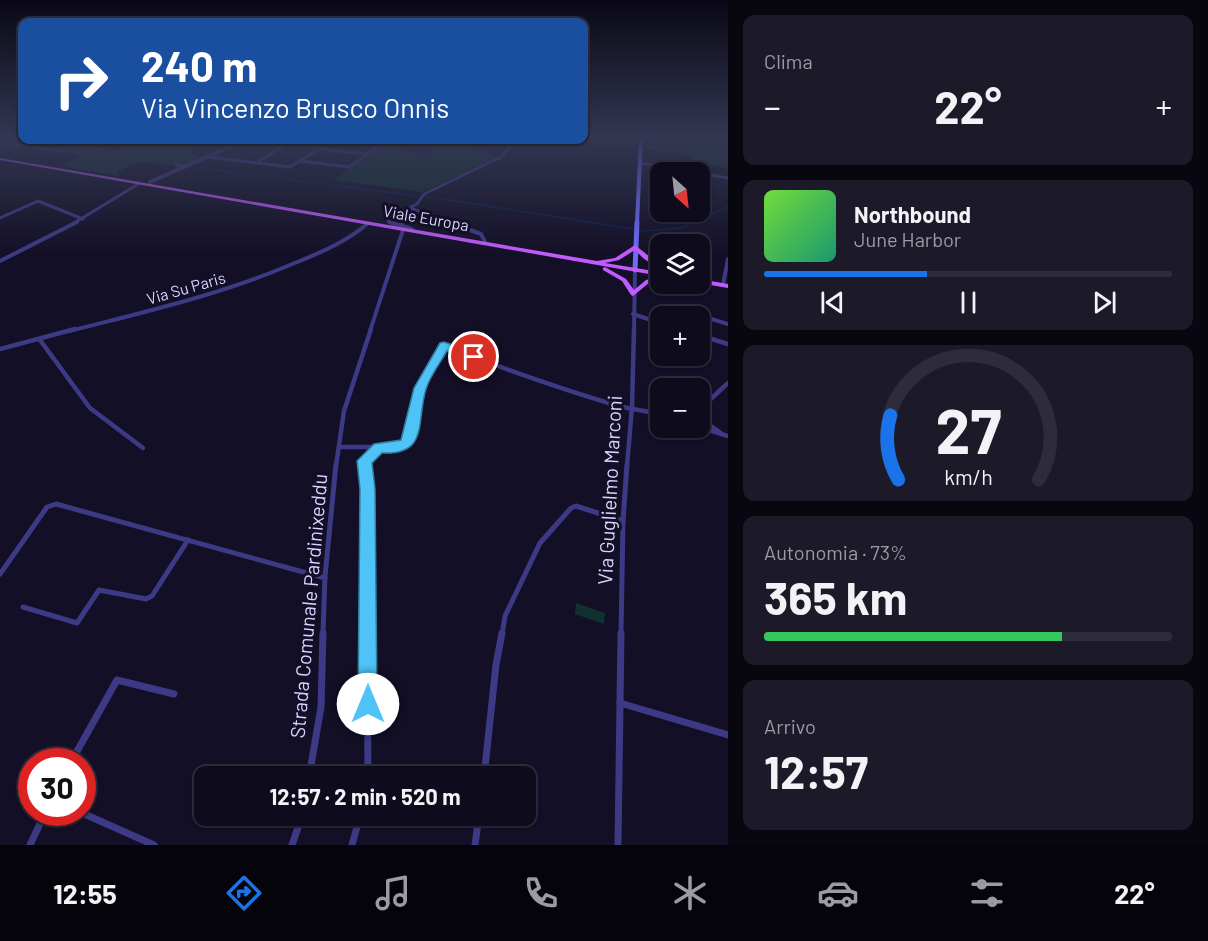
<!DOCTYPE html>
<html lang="it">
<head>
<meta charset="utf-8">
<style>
  :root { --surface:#0e0b1c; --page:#1c1929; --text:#f1f3f6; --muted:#9b9ba3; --line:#2e2b3b; --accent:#1a73e8 }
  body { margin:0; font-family:Barlow,sans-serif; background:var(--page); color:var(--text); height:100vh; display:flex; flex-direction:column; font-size:22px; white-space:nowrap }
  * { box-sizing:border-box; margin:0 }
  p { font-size:20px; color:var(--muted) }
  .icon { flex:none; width:33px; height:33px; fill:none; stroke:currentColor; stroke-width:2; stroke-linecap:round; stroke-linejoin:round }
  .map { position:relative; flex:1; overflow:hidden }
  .panel { display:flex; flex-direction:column; gap:15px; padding:15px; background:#08060f; width:480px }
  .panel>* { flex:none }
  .guide { position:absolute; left:18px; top:18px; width:570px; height:126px; border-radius:12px; box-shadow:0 2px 4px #0004,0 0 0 2px var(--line); background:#1a4fa0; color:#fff; overflow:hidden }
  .needle { width:39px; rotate:153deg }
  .fabs { position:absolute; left:650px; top:162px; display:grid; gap:12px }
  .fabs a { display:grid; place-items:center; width:60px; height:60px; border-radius:12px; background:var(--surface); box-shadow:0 2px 4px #0004,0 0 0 2px var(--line); font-size:30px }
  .speed { position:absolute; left:18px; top:748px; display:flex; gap:12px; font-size:30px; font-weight:700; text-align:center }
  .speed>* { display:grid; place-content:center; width:78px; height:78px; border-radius:50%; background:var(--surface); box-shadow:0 2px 4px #0004,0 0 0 2px var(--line); line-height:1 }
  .speed .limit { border:9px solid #d22; background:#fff; color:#111 }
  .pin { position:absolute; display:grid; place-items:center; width:51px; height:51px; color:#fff; margin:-26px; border:3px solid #fff; border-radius:50%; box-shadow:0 2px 6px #0007 }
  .me { position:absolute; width:66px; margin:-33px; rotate:0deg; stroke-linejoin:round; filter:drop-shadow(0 0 4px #0008) }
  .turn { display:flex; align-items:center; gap:21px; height:126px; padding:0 24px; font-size:27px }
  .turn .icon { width:78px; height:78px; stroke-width:2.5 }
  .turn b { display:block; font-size:42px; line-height:51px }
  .big { font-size:45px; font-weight:700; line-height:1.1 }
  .panel .card { flex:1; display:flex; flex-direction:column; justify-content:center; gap:9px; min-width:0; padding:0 21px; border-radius:12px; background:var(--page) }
  .panel .dial { align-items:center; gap:0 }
  .dial svg { height:156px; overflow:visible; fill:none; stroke:var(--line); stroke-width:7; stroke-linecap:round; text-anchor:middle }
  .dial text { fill:var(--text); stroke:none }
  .song { display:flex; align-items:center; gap:18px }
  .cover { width:72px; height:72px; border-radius:9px; background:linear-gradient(135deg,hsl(100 70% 55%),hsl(160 70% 35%)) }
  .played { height:6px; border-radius:3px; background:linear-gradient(90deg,var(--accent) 40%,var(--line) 40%) }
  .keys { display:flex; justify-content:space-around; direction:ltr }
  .heat { display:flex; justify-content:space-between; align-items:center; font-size:33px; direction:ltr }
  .charge { height:9px; border-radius:4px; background:linear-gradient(90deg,#34c759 73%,var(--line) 0) }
  .trip { position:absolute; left:194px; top:766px; width:342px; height:60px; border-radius:12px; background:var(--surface); box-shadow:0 2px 4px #0004,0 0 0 2px var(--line); font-weight:700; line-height:60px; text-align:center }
  .dock { display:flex; height:96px; justify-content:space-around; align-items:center; background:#06040b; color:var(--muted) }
  .dock .icon { width:42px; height:42px }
  .dock .current { color:var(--accent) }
  .dock b { font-size:27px; color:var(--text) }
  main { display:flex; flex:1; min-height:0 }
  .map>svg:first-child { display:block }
</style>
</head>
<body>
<main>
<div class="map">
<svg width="728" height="845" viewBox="0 0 728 845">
  <rect width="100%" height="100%" fill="#130f26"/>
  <g fill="#12302f">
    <path d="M0,137L118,150L125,144L141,145L142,140H139H180L202,147L189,153L200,158C178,172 161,161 139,163C131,164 123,170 117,173L120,176L60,166L84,156L64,153L65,151L0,142Z"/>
    <path d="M645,137H728V168L691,162L694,156L645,149V144L696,151L698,148Z"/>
    <path d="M447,140L493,154L491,156L497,158L422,192L333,180L380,147L389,146L425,155Z"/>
    <path d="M576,603L605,613L604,624L575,614Z"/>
  </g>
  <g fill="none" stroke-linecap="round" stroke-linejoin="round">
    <path stroke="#0c2248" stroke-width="1.5" d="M197,168L449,200L646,231L680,228L728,207"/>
    <g stroke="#3d3a85" stroke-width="3">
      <path d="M701,139L703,137"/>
      <path d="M99,140L137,144"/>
      <path d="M126,140L138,141L137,144"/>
      <path d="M184,140L202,146L208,143"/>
      <path d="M196,140L208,143"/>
      <path d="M232,140L239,142"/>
      <path d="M286,140L319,149L367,154"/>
      <path d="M0,143L64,151"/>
      <path d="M381,146L395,140"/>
      <path d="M208,157L290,167L334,140"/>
      <path d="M300,161L349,167L387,140"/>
      <path d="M256,163L292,141"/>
      <path d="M640,163L695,172"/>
      <path d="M176,165L186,167"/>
      <path d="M699,173L728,178"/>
      <path d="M410,208L452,223"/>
      <path d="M0,218L38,201L83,219"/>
      <path d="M74,223L140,183"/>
      <path d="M394,223L389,222L387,218L417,204L424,194L501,157L517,140"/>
      <path d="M401,223L409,210L407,209"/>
    </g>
    <g stroke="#3d3a85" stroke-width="4">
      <path d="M389,222L412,229"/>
      <path d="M448,222L481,234L485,242"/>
      <path d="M401,224L402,222"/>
      <path d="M0,261L77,222"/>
      <path d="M723,285L728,259"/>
      <path d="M633,314L660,323"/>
      <path d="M702,316L728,324"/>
      <path d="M70,331C144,312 219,295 290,265C317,254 345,243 367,224"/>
      <path d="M370,331L403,230"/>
      <path d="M634,331L635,270"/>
    </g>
    <g stroke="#3d3a85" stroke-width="4.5">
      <path d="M699,335L728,344"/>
      <path d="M40,340L90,408L143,448"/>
      <path d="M0,349L75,329"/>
      <path d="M699,410L728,383"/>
      <path d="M699,410L704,421L722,434"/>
      <path d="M699,427L728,436"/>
      <path d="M340,447H404L410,438L420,388L444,346C502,368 560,389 619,406C633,410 646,410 660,415"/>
      <path d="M336,466L344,411L371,329"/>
      <path d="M365,466L364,461L379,448"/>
      <path d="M627,466L632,407L634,329"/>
    </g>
    <g stroke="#3d3a85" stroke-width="5">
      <path d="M364,464L367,489L368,634"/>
      <path d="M0,574L47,507L56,504L325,578"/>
      <path d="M23,607L77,623L99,590L146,599L152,596L188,540"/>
      <path d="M323,634L325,576L336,464"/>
      <path d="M502,634L505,616L540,543L571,508L576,506L623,521"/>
      <path d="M621,634L623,521L627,464"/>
    </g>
    <g stroke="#3d3a85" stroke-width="7">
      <path d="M367,633L368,777"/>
      <path d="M620,703L728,735"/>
      <path d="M71,762L117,680L174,694"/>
      <path d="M309,777L321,707L323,633"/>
      <path d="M484,777L496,665L502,633"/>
      <path d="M82,813L154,845"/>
      <path d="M30,845L45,813"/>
      <path d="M292,845L302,816"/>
      <path d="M352,845L360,816"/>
      <path d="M475,845L479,816"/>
      <path d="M618,845L621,633"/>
    </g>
    <path stroke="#3d3a85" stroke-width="4" d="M150,182L245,140"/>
    <path stroke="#6f6bff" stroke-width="4" d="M637,223L641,137"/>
    <path stroke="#6f6bff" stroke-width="5" d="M635,270L637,222"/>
    <g fill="#c25bff" fill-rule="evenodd">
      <path d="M0,158L597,261L615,258L635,245L660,265V270L643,258L635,250L619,260L605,263L660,272V276L0,160Z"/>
      <path d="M605,267L626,279L634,290L646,280L660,276V280L650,282L633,296L631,295L622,281L603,270V268Z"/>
      <path d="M699,279L728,284V288L699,283Z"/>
    </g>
  </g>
  <linearGradient id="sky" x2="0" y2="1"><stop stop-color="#0a0815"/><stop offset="0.54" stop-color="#333752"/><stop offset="1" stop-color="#333752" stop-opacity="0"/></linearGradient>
  <rect width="728" height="255" fill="url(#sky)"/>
  <path fill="#4fc3f7" stroke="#337fa1" stroke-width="1.5" d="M444,342L479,354L481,357L474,361L447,351C440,363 430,376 426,389C416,422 429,455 382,453L372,463L375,489L377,704L374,711L368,714L361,711L358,704L360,489L357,461L374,444L401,440L414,388L440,343Z"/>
  <g text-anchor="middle" stroke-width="6" stroke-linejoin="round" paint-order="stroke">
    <g font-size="16" fill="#d9d4ff" stroke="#130f26">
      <text transform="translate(426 218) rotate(10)" y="6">Viale Europa</text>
      <text transform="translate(186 288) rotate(-16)" y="6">Via Su Paris</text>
    </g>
    <g font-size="20" fill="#d9d4ff" stroke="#130f26">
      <text transform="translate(610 490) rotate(-87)" y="7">Via Guglielmo Marconi</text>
      <text transform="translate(309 606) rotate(-85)" y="7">Strada Comunale Pardinixeddu</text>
    </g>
  </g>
</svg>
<div class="fabs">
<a><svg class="needle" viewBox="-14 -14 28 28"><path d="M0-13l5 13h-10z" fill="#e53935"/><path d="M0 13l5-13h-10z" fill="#9b9ba3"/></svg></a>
<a><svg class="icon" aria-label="layers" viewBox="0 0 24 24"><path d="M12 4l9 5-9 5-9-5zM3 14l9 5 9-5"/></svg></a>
<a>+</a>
<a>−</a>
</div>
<div class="speed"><div class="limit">30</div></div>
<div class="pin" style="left:474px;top:357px;background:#d93025"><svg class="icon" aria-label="arrive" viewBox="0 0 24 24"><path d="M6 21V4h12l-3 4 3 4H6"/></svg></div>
<svg class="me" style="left:368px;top:704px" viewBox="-20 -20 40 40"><circle r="19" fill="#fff"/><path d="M0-13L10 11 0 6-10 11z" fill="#4fc3f7"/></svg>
<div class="trip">12:57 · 2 min · 520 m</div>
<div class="guide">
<div class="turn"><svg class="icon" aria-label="right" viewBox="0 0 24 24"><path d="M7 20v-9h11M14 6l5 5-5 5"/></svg><div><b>240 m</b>Via Vincenzo Brusco Onnis</div></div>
</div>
</div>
<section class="panel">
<div class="card"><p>Clima</p>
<div class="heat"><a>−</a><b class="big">22°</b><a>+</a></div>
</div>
<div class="card">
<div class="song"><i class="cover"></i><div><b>Northbound</b><p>June Harbor</p></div></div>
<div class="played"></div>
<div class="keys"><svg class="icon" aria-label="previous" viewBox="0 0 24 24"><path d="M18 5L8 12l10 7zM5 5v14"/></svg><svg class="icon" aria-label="pause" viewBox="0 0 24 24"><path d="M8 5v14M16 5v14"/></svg><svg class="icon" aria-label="next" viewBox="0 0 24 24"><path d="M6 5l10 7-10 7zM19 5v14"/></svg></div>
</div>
<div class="card dial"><svg viewBox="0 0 100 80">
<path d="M14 69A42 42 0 1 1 86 69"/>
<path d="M14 69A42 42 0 0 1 10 36" stroke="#1a73e8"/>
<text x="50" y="56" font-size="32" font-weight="700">27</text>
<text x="50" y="72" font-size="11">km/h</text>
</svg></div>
<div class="card"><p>Autonomia · 73%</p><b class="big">365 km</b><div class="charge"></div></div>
<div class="card"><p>Arrivo</p><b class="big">12:57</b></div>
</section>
</main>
<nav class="dock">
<b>12:55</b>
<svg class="icon current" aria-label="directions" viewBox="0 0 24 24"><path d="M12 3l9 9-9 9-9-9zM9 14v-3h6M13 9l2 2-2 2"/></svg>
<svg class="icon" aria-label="music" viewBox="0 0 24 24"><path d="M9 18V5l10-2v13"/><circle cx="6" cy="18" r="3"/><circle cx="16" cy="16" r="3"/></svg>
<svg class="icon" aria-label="phone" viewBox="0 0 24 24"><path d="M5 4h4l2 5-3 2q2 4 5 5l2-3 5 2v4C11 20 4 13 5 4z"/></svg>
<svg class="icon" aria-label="climate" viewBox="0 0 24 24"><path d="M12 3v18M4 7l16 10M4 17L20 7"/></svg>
<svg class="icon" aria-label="car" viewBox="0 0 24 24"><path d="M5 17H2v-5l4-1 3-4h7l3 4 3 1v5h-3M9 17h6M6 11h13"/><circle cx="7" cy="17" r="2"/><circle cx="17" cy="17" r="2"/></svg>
<svg class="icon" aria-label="filters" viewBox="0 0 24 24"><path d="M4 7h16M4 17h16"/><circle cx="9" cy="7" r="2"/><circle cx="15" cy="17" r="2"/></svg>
<b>22°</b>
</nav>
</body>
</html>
